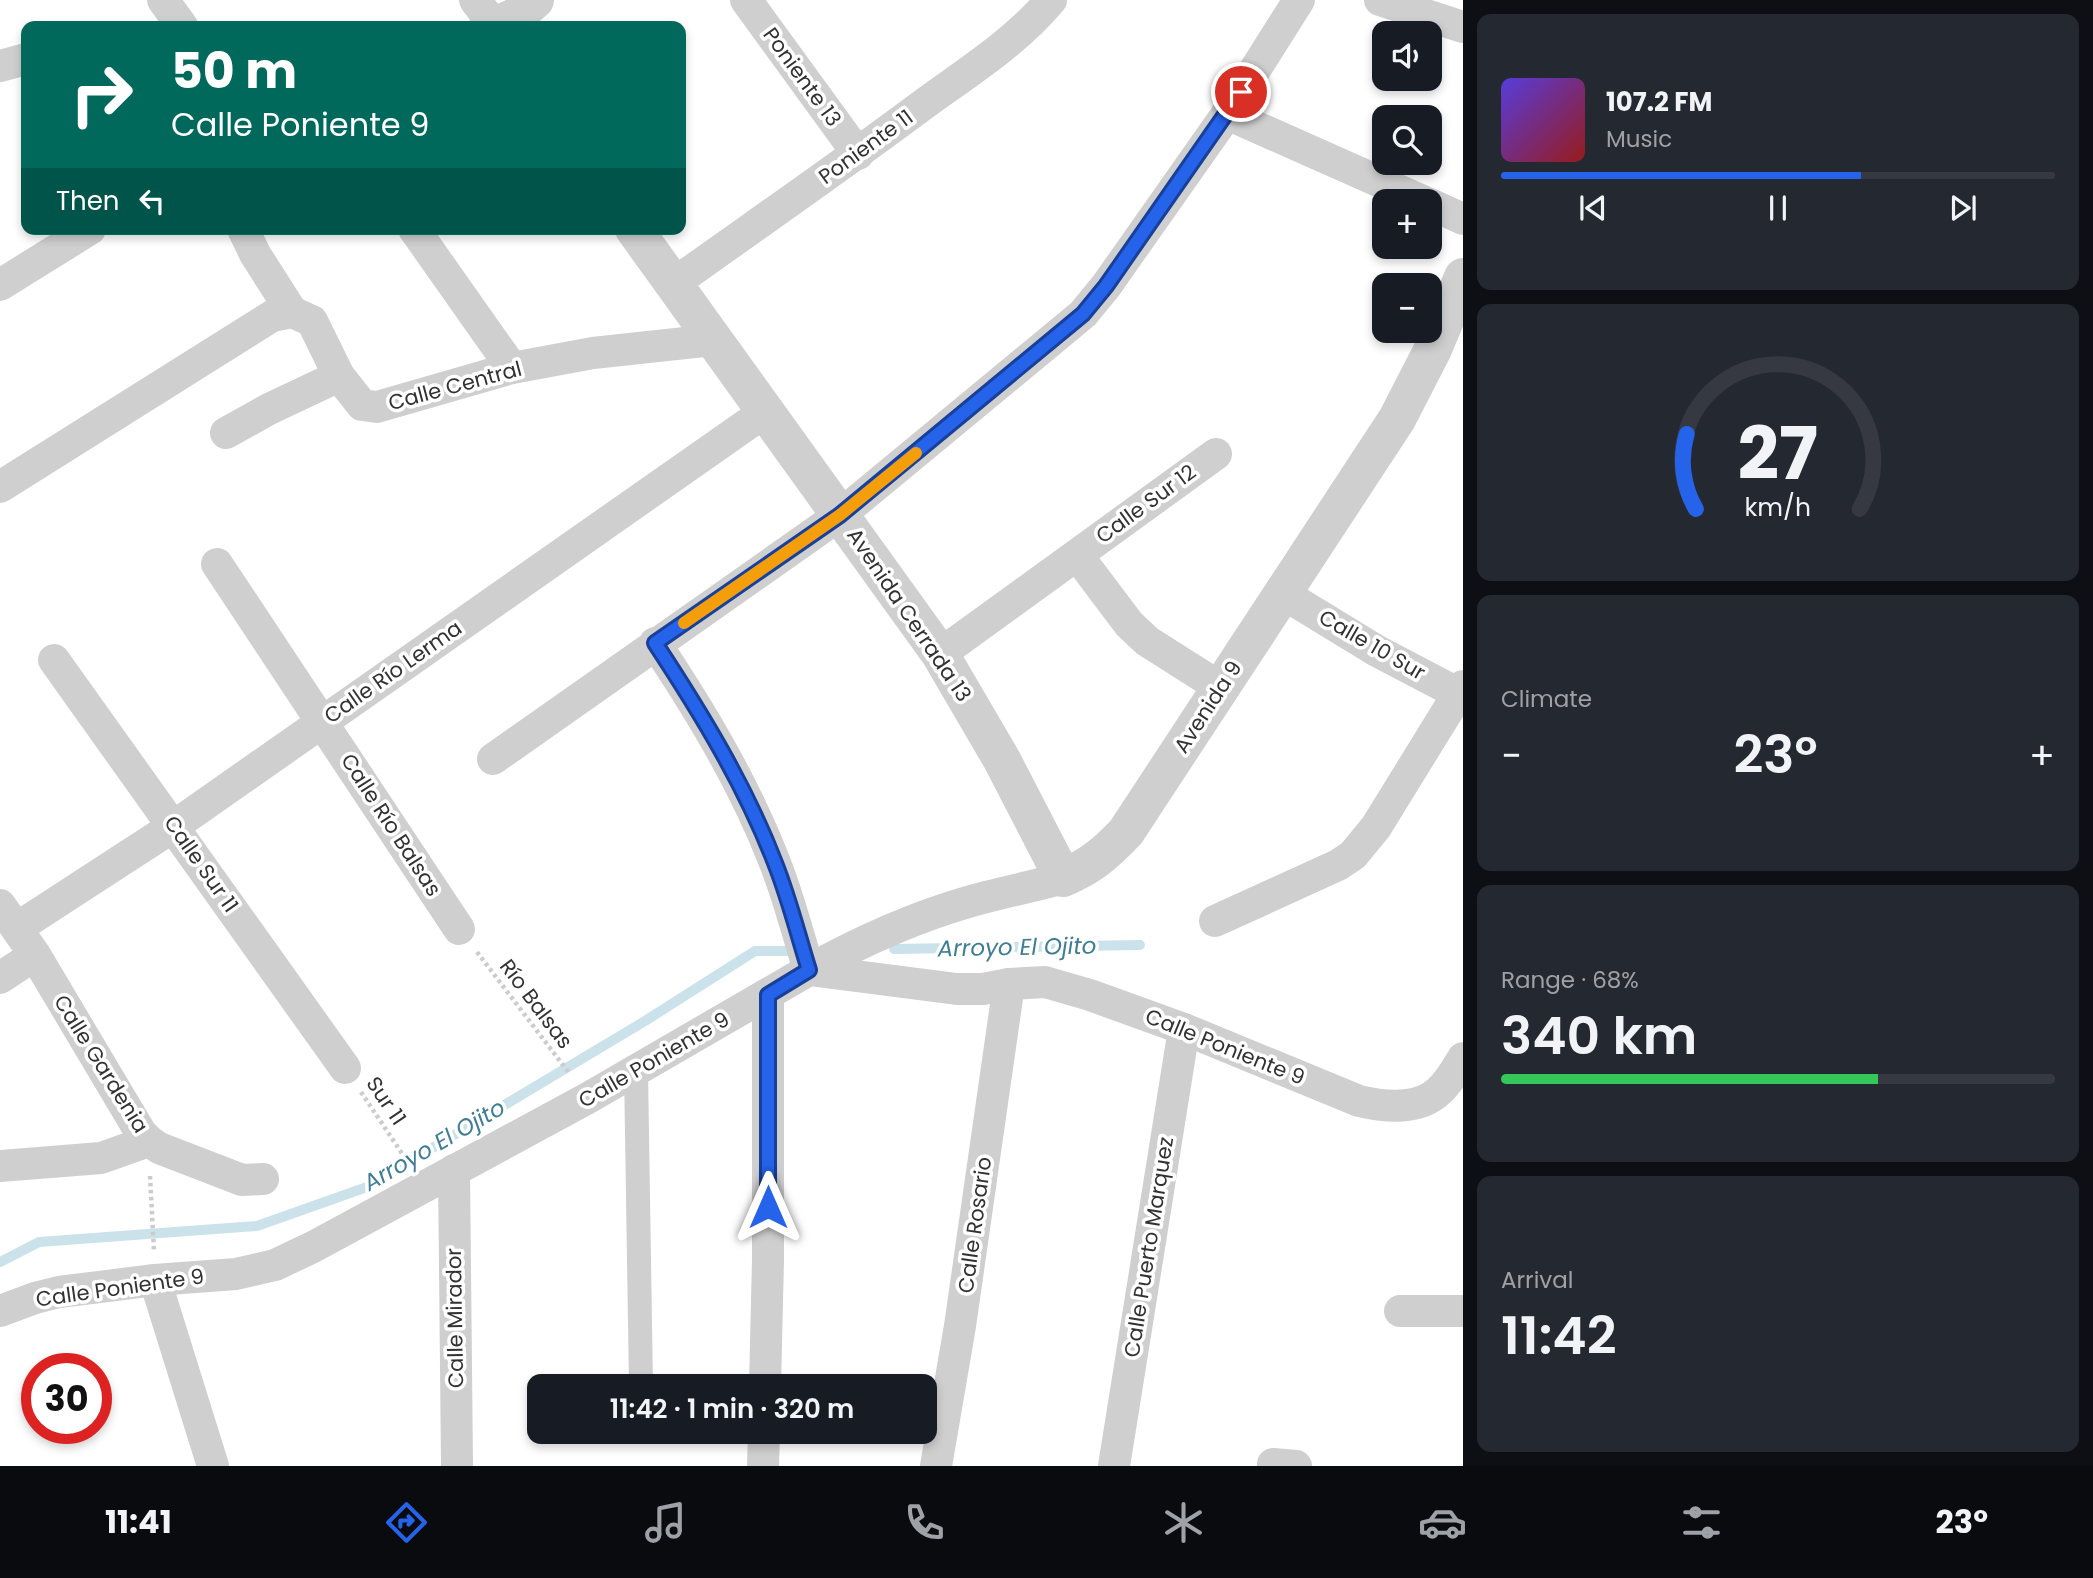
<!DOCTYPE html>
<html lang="en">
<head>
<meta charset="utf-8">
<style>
  :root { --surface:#171b24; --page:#242831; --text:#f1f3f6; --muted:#9ea1a6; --line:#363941; --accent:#2563eb }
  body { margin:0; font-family:Poppins,sans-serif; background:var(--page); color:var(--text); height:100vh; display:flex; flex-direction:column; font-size:26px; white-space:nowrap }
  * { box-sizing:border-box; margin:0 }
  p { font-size:23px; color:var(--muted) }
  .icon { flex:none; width:38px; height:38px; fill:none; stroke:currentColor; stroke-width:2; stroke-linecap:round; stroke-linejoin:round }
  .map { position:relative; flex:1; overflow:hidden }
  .sheet { display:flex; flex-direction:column; gap:14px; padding:14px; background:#0d0f14; width:630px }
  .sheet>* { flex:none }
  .guide { position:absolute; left:21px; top:21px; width:665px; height:214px; border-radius:14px; box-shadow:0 4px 10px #0003; background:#00695c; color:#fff; overflow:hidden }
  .controls { position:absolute; left:1372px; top:21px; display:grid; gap:14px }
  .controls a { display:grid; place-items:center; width:70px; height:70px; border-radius:14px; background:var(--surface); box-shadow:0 4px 10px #0003; font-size:35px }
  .speed { position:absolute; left:21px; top:1353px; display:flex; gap:14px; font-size:35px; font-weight:700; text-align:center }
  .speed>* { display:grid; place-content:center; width:91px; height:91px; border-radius:50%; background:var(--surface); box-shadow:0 4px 10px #0003; line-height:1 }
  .speed .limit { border:10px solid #d22; background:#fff; color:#111 }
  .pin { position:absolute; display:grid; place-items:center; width:60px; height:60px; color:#fff; margin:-30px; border:4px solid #fff; border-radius:50%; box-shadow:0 2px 7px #0007 }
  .me { position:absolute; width:77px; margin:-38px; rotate:0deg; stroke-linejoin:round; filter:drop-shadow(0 0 5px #0008) }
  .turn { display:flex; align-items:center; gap:24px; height:147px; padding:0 35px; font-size:32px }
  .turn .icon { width:91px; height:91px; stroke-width:2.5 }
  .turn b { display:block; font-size:49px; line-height:60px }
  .then { display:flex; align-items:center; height:66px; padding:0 35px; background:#0003; gap:14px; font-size:26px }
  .big { font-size:52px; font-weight:600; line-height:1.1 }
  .sheet .widget { flex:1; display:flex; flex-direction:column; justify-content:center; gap:10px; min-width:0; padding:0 24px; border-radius:14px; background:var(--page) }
  .sheet .dial { align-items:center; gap:0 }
  .dial svg { height:182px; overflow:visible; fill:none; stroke:var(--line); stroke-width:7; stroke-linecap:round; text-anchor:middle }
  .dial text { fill:var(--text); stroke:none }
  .song { display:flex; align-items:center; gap:21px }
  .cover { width:84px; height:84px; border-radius:10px; background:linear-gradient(135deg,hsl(250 70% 55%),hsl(0 70% 35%)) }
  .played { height:7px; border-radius:4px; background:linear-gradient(90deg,var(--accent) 65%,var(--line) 65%) }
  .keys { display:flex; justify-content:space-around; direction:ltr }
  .heat { display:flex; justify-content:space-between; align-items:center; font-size:38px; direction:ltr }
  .charge { height:10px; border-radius:5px; background:linear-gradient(90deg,#34c759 68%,var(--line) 0) }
  .trip { position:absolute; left:527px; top:1374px; width:410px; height:70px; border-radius:14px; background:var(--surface); box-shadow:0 4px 10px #0003; font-weight:600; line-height:70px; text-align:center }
  .dock { display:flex; height:112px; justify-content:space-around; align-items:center; background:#090b0e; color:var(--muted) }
  .dock .icon { width:49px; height:49px }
  .dock .active { color:var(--accent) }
  .dock b { font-size:32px; color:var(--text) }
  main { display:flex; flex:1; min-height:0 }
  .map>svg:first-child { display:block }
</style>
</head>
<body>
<main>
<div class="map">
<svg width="1463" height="1466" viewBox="0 0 1463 1466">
  <rect width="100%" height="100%" fill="#fff"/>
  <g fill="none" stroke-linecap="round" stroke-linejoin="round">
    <g stroke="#cbe2eb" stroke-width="10">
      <path d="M894,949L1140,945"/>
      <path d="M0,1262L39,1242L257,1226L367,1187L645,1021L755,951H796"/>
    </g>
    <g stroke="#ccc" stroke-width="4.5" stroke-dasharray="3.5 3.5" stroke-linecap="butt">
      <path d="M477,952L569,1073"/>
      <path d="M361,1092L407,1161"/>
      <path d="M150,1176L154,1251"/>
    </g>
    <path stroke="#cfcfcf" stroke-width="24" d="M636,1070L641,1386"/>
    <g stroke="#cfcfcf" stroke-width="32">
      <path d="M163,0L182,26"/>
      <path d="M475,0L494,25L485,26"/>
      <path d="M746,0L858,154"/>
      <path d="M1380,0L1463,27"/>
      <path d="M0,66L26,59"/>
      <path d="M1227,114L1423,201"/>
      <path d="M1430,204L1463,219"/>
      <path d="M243,229L255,254L292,312"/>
      <path d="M414,229L512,368"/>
      <path d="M673,284C757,224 841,166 924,104C968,72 1016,42 1051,0"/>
      <path d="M0,285L90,229"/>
      <path d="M226,433L269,409L339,376"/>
      <path d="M0,487L272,316L292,312L312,321L339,376L362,405L377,407L512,368L593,353L713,340"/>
      <path d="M1077,555L1129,624L1147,641L1221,688"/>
      <path d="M217,564L459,929"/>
      <path d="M1282,593L1377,651L1463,696"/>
      <path d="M655,643C701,712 745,785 775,863C789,898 798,935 809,970C860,942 912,918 968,902C999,893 1031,887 1063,878"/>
      <path d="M940,654L1216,454"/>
      <path d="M54,660L345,1068"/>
      <path d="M493,759L840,515L1083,314L1106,286L1227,114L1299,0"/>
      <path d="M0,905L35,955L141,1133L149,1141"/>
      <path d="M1215,921L1338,865L1353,855L1376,827L1463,686"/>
      <path d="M17,928L174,826L766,411"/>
      <path d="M0,978L35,955"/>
      <path d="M0,1166L101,1158L149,1141L159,1148L242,1180L263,1179"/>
      <path d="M454,1170L457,1466"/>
      <path d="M155,1280L213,1466"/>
      <path d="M0,1311L35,1298L59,1292L155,1280L236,1274L275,1265L313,1247L588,1098L809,970L957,989H983L1009,984L1045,982L1090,995L1184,1029L1359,1101C1385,1107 1419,1111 1440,1090C1450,1081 1456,1069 1463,1058"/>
      <path d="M1400,1311H1463"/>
      <path d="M765,1386L768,1260V995"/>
      <path d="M1273,1464L1296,1466"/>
      <path d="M763,1466L764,1432"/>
      <path d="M936,1466L960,1326L1009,984"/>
      <path d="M1114,1466L1184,1029"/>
    </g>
    <g stroke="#cfcfcf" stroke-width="38">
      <path d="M494,26L515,17L535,0"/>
      <path d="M634,229L940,654L1002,760L1063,878C1091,866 1105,854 1126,832L1397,419L1433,349L1463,277"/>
    </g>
  </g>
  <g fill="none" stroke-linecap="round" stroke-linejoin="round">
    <defs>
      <path id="route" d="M768,1207V995L809,970C798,935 789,898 775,863C745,785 701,713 655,643L840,515L1083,314L1106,286L1241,92"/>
    </defs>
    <use href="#route" stroke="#184099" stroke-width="18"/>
    <use href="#route" stroke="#2563eb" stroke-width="12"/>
    <path stroke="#f59e0b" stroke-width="12" d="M684,623L840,515L916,453"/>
  </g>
  <g text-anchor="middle" stroke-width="7" stroke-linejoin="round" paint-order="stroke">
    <g font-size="21" fill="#323232" stroke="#fff">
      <text transform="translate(802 77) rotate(54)" y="7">Poniente 13</text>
      <text transform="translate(866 147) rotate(-36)" y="7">Poniente 11</text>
      <text transform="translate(455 386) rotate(-15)" y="7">Calle Central</text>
      <text transform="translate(1146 504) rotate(-36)" y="7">Calle Sur 12</text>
      <text transform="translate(909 615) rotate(56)" y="7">Avenida Cerrada 13</text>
      <text transform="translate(1372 645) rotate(30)" y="7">Calle 10 Sur</text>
      <text transform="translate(393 672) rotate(-35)" y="7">Calle Río Lerma</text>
      <text transform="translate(1208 707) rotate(-57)" y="7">Avenida 9</text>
      <text transform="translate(391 825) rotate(57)" y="7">Calle Río Balsas</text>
      <text transform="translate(201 864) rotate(55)" y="7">Calle Sur 11</text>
      <text transform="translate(536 1004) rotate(53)" y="7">Río Balsas</text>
      <text transform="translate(1225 1047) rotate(22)" y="7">Calle Poniente 9</text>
      <text transform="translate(654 1060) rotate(-30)" y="7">Calle Poniente 9</text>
      <text transform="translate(101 1064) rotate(58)" y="7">Calle Gardenia</text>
      <text transform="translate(386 1101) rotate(56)" y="7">Sur 11</text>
      <text transform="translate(975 1225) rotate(-82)" y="7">Calle Rosario</text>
      <text transform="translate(1149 1247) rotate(-81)" y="7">Calle Puerto Marquez</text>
      <text transform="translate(120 1288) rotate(-8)" y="7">Calle Poniente 9</text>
      <text transform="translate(455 1318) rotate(-91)" y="7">Calle Mirador</text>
    </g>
    <g font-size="23" font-style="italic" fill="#3f7d95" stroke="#fff">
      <text transform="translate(1017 947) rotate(-1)" y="8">Arroyo El Ojito</text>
      <text transform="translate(434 1145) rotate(-30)" y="8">Arroyo El Ojito</text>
    </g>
  </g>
</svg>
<div class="controls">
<a><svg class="icon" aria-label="sound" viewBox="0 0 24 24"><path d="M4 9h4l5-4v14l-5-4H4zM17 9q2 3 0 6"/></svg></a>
<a><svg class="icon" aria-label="search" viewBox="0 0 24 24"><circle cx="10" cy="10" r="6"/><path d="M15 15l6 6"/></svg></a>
<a>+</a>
<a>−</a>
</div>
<div class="speed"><div class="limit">30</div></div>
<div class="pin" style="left:1241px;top:92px;background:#d93025"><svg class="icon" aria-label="arrive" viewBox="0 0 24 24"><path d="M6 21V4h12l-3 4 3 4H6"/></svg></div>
<svg class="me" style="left:768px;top:1207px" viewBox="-20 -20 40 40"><path d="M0-17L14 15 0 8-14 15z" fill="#2563eb" stroke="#fff" stroke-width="4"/></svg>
<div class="trip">11:42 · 1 min · 320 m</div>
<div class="guide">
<div class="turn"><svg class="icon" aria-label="right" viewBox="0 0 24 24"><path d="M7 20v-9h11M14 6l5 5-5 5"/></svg><div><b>50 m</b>Calle Poniente 9</div></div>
<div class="then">Then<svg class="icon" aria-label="left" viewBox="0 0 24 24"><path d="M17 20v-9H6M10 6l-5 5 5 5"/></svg></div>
</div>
</div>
<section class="sheet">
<div class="widget">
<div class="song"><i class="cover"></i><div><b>107.2 FM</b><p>Music</p></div></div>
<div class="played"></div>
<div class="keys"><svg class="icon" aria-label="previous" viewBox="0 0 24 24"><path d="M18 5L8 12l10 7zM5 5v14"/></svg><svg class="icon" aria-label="pause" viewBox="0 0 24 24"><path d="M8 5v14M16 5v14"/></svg><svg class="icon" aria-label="next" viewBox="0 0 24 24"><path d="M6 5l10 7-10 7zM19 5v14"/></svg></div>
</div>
<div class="widget dial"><svg viewBox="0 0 100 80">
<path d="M14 69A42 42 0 1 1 86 69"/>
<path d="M14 69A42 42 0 0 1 10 36" stroke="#2563eb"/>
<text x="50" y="56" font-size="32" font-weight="700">27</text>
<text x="50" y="72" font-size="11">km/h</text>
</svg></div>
<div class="widget"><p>Climate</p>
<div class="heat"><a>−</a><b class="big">23°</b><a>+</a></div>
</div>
<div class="widget"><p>Range · 68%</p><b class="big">340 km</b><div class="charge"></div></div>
<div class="widget"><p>Arrival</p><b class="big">11:42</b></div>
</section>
</main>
<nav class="dock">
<b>11:41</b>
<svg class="icon active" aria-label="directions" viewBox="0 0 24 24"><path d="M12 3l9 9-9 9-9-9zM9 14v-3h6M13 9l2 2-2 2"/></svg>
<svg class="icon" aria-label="music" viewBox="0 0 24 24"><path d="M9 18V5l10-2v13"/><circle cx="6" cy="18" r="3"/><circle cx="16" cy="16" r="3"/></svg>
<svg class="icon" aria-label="phone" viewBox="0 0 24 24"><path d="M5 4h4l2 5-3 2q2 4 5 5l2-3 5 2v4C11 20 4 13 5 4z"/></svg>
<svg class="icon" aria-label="climate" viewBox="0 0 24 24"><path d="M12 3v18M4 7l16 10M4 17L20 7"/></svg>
<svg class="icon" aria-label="car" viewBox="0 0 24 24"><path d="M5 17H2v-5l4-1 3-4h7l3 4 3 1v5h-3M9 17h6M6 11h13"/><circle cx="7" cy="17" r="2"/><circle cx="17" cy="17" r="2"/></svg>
<svg class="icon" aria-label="filters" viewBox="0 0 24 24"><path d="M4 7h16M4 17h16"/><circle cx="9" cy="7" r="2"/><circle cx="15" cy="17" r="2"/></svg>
<b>23°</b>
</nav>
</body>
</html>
